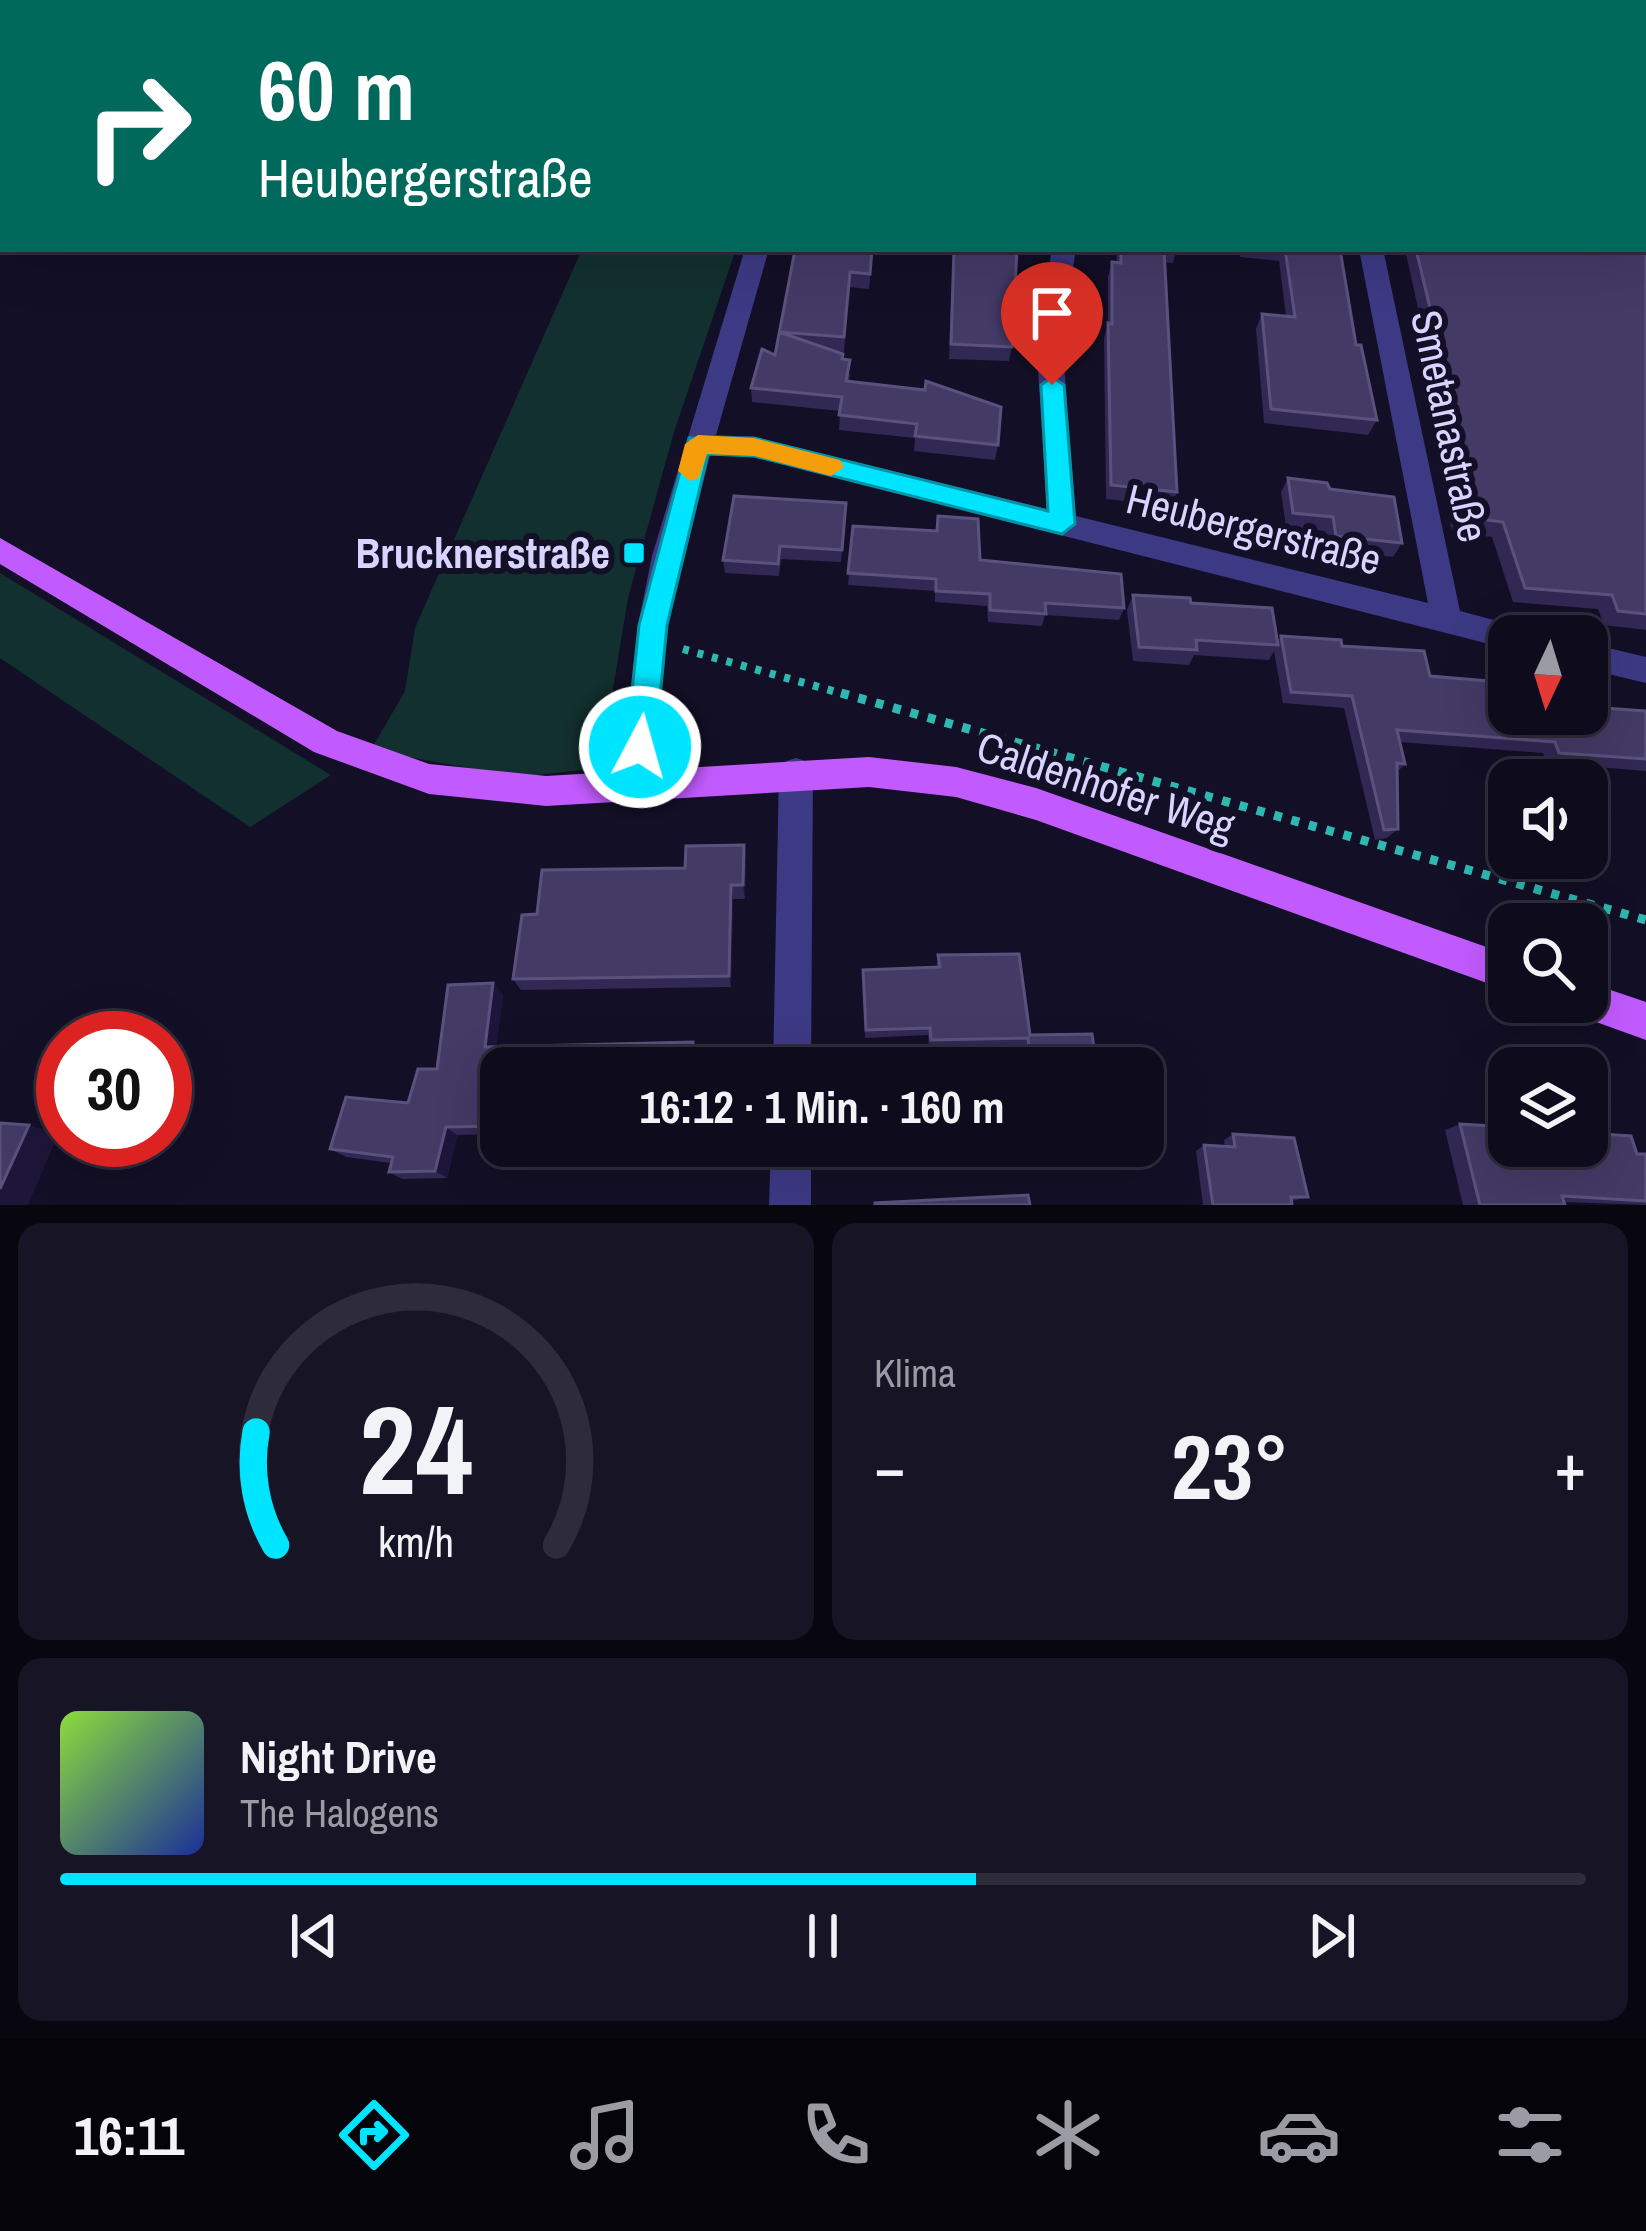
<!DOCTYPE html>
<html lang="de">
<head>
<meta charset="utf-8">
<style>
  :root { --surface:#0e0b1c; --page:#171425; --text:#f1f3f6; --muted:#9b9ba3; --line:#2e2b3b; --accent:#00e5ff }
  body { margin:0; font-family:"Archivo Narrow",sans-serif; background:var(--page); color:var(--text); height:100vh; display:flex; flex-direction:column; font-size:45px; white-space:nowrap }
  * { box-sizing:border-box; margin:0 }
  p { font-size:39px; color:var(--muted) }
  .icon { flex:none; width:66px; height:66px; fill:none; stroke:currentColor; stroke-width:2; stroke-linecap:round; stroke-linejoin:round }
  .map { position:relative; height:1205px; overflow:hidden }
  .side { display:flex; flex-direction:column; gap:18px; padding:18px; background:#08060f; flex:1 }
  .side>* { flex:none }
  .guide { position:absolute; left:0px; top:0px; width:1647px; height:252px; box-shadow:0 12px 48px #0002,0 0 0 3px var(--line); background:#00695c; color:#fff; overflow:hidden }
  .needle { width:78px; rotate:184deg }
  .tools { position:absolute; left:1488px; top:615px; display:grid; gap:24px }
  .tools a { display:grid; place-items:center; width:120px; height:120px; border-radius:24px; background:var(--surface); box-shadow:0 12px 48px #0002,0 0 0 3px var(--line); font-size:60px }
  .speed { position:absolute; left:36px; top:1011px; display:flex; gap:24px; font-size:60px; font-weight:700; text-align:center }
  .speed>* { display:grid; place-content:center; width:156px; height:156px; border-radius:50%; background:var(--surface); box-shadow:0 12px 48px #0002,0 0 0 3px var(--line); line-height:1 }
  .speed .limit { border:18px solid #d22; background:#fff; color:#111 }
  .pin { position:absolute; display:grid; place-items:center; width:102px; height:102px; color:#fff; margin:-123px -51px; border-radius:50% 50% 50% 0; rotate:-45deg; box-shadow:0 0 12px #0007 }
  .pin .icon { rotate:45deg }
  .me { position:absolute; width:132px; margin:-66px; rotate:6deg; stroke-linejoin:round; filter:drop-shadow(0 0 9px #0008) }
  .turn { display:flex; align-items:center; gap:42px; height:252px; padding:0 60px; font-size:54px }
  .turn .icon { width:156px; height:156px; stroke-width:2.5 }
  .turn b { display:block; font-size:84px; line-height:102px }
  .big { font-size:90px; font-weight:700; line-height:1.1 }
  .side .tile { flex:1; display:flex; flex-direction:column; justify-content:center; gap:18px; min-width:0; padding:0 42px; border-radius:24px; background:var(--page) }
  .side .dial { align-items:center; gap:0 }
  .dial svg { height:312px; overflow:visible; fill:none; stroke:var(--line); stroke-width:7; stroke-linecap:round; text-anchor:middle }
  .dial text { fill:var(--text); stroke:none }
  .song { display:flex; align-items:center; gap:36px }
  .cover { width:144px; height:144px; border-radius:18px; background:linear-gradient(135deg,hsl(90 70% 55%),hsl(230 70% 35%)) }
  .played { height:12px; border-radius:6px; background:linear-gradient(90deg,var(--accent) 60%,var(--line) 60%) }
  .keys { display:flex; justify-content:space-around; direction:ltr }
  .heat { display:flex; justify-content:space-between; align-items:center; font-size:66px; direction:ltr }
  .side .tiles { flex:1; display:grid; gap:18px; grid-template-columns:1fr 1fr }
  .tile:last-child { grid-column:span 2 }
  .trip { position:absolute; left:480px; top:1047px; width:684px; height:120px; border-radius:24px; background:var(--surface); box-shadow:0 12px 48px #0002,0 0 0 3px var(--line); font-weight:700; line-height:120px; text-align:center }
  .tab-bar { display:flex; height:192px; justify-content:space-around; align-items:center; background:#06040b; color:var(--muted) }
  .tab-bar .icon { width:84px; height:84px }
  .tab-bar .on { color:var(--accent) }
  .tab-bar b { font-size:54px; color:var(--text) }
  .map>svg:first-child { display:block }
</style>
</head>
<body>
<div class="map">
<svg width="1646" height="1205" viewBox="0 0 1646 1205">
  <rect width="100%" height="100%" fill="#130f26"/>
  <g fill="#12302f">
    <path d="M582,249L735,252L674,432L628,598L600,768L517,777L371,750L405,691L415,628Z"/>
    <path d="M0,573L331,775L250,827L0,658Z"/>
  </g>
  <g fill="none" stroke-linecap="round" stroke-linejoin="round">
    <path stroke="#2fb8b0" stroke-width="8" stroke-dasharray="6 9" stroke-linecap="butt" d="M683,649L851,696"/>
    <path stroke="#2fb8b0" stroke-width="9" stroke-dasharray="8 10" stroke-linecap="butt" d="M841,693L1646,920"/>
    <g fill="#3d3a85" fill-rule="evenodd">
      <path d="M1644,15L1646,16V31L1644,30Z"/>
      <path d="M745,249H769L716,435L754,437L1047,509L1036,339L1052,249H1076L1062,339L1076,516L1428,603L1359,249H1383L1460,611L1520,627L1524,636H1509V649L754,457L710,455L668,625L654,784L649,795L637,799L625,795L620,784L638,625L652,556Z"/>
      <path d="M1587,643L1646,657V683L1587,669Z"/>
      <path d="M796,758L808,762L813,773L811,1068H773L779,773L784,762Z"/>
      <path d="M771,1146H811V1205H769Z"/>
    </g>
    <g fill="#c25bff" fill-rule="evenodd">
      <path d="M0,538L337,731L429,764L546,776L869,757L956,767L1036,788L1509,955V991L1036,820L956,797L869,787L546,806L429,794L314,752L0,564Z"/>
      <path d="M1587,982L1646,1002V1040L1574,1014L1569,1002H1587Z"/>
    </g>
  </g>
  <g fill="#312854">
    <path d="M1646,85V630L1604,625L1598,609L1513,602L1492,537L1452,532L1429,419L1439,404L1405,249H1644Z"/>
    <path d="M873,249L869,289L849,287L844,352L836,351L850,375L849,382L998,445L995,460L914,451L915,438L839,430L840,411L752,402L751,388L775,355L794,255Z"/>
    <path d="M953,249H1017L1012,347L1009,361L949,359Z"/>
    <path d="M1116,249H1177L1173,263L1164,262L1177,492L1172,506L1106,499L1104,338L1108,323V277L1112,262H1117Z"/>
    <path d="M1239,249H1340L1356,345L1377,420L1368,435L1264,423L1256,329L1262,314L1286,316L1279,261L1240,257Z"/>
    <path d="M1288,478L1330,489L1402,543L1393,557L1328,549L1325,531L1286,527L1281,492Z"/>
    <path d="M845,516L841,562L781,559L779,576L725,573L723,560Z"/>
    <path d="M853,526L980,560L1124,608L1119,620L1045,615L1042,626L988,622L987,606L935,602V591L848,585Z"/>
    <path d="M1133,595L1191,603L1277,641L1281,636L1342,646L1430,676L1604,708L1646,711V771L1547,763L1543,753L1400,742L1405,764L1397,772L1398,829L1387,838L1375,840L1344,708L1283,703L1274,651L1269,660L1194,655L1189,665L1133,661L1127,610Z"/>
    <path d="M744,845L746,859L745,899H733L731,987L521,990L513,979L537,914L685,868Z"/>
    <path d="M938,955L1030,1035L1097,1068H1026L1023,1046L929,1048L928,1035L865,1038L863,970L936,968Z"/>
    <path d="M493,983L503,995L496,1047L697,1053L501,1068V1134L457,1135L447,1178L402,1179L389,1172L391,1163L346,1157L330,1149L408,1103L437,1069Z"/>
    <path d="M1460,1124L1646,1154V1205L1564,1202L1565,1205H1463L1445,1130Z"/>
    <path d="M1233,1134L1308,1197L1292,1201V1205H1203L1196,1151L1204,1145L1225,1147L1224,1140Z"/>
  </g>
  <g fill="#1d163a">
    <path d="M744,845L746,859L745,899L743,885Z"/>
    <path d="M731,885L733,899L731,987L729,976Z"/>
    <path d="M493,983L503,995L495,1057L485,1047Z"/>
    <path d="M693,1042L697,1053L696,1068H692Z"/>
    <path d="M29,1125L58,1135L28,1205H0V1189Z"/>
    <path d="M446,1127L457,1135L447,1178L435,1171Z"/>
  </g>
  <g fill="#433a66" stroke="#5a527e" stroke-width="3">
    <path d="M1644,81L1646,85V614L1618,611L1612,595L1525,588L1503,522L1463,517L1439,404L1453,405L1416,249H1644Z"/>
    <path d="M798,249H872L870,274L850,272L844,337L779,332L843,354L842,359L850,360L846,381L925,390L926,381L1001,407L998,445L915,436L917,424L839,415L842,397L751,388L762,349L775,355L794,255Z"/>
    <path d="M954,249H1017L1012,347L951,344Z"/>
    <path d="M1121,249H1164L1177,492L1111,485L1108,323L1112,324V262L1121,263Z"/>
    <path d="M1285,249H1340L1356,345H1361L1377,420L1271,409L1262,314L1295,317Z"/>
    <path d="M1288,478L1327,483L1330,489L1394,497L1402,543L1336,536L1333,517L1293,513Z"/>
    <path d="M734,496L846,503L842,550L780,546L778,564L723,560Z"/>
    <path d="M938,516L978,519L980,560L1121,574L1124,608L1045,603L1046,614L990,610V594L936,591V579L848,573L853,526L937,531Z"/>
    <path d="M1133,595L1190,598L1191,603L1272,608L1278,645L1196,640L1197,650L1139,647Z"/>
    <path d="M1281,636L1341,640L1342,646L1424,651L1430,676L1500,682L1502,689H1509V714H1587V695H1599L1604,708L1646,711V759L1559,753L1555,742L1397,730L1405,764L1397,763L1398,829L1384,830L1352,696L1291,692Z"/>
    <path d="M744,845L743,885H731L729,976L513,979L522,915L537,914L542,870L685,868L686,846Z"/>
    <path d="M1019,954L1030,1035L1092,1034L1097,1068H1031L1028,1038L931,1040L930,1028L866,1030L863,970L940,967L938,955Z"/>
    <path d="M493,983L485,1047L693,1042L692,1068H501V1126L446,1127L435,1171L389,1172L393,1157L330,1149L346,1097L408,1103L418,1069H437L448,985Z"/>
    <path d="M0,1123L29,1125L0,1189Z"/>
    <path d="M1460,1124L1509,1127V1146H1587V1133L1631,1136L1637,1154H1646V1201L1562,1196L1565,1205H1480Z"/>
    <path d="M1233,1134L1294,1138L1308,1197H1291L1292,1205H1213L1204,1145L1235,1147Z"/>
    <path d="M1028,1195L1030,1205H875V1203Z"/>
  </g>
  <path fill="#00e5ff" stroke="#0095a6" stroke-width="3" d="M1052,377L1064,385L1075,524L1062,534L754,456L708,454L667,625L655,747L651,756L640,760L630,756L626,747L639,625L689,438H754L1048,511L1041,385Z"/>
  <path fill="#f59e0b" d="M698,435L754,438L840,460L844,467L831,476L754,456L707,454L699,478L690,481L678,471L685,444Z"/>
  <rect fill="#00e5ff" stroke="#130f26" stroke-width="4.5" x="622" y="541" width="24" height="24" rx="6"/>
  <g text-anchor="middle" stroke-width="12" stroke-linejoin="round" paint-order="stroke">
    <g font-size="42" fill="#d9d4ff" stroke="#130f26">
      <text transform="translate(1450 426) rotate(78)" y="15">Smetanastraße</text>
      <text transform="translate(1254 529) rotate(14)" y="15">Heubergerstraße</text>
      <text transform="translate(1106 786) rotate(18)" y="15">Caldenhofer Weg</text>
    </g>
    <g font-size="42" font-weight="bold" fill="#d9d4ff" stroke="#130f26" text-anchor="end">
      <text x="610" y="568">Brucknerstraße</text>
    </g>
  </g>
</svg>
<div class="tools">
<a><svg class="needle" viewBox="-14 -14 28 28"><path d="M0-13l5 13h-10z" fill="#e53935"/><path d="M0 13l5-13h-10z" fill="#9b9ba3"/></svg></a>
<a><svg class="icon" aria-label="sound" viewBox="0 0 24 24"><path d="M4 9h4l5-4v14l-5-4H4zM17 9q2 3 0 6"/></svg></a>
<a><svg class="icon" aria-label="search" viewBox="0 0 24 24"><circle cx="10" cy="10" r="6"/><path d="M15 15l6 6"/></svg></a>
<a><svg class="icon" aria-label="layers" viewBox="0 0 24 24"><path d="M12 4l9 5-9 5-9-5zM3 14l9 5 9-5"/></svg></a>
</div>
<div class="speed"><div class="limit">30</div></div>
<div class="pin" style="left:1052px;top:385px;background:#d93025"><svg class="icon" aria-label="arrive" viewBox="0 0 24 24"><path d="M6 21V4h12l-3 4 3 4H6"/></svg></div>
<svg class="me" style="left:640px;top:747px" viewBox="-20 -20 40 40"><circle r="17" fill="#00e5ff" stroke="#fff" stroke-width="3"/><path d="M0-11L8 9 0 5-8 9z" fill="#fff"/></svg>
<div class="trip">16:12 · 1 Min. · 160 m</div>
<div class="guide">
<div class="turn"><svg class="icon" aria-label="right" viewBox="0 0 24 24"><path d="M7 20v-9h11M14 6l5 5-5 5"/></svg><div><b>60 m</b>Heubergerstraße</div></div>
</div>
</div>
<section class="side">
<div class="tiles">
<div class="tile dial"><svg viewBox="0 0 100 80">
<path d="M14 69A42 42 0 1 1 86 69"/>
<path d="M14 69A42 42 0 0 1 9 40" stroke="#00e5ff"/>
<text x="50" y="56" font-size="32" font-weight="700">24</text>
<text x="50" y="72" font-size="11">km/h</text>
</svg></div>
<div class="tile"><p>Klima</p>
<div class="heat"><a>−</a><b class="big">23°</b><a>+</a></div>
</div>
<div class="tile">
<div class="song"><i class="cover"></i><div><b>Night Drive</b><p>The Halogens</p></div></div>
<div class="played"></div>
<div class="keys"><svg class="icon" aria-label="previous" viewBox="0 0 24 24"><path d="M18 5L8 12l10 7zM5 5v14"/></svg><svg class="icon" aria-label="pause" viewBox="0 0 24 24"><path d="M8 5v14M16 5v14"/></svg><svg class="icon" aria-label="next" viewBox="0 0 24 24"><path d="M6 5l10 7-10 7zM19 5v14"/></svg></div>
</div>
</div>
</section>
<nav class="tab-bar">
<b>16:11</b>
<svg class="icon on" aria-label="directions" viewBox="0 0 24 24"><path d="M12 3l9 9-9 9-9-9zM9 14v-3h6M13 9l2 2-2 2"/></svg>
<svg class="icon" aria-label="music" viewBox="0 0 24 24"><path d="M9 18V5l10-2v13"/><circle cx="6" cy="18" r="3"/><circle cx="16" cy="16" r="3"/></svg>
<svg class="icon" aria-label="phone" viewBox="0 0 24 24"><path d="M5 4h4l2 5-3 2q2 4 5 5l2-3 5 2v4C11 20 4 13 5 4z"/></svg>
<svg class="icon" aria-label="climate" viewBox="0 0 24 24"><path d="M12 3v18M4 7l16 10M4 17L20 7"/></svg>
<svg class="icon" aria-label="car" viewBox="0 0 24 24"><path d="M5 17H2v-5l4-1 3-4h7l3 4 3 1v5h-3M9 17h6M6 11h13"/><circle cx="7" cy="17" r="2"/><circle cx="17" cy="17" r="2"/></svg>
<svg class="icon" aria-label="filters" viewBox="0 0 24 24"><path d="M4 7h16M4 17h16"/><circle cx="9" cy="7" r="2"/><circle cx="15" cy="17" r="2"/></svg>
</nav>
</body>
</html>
